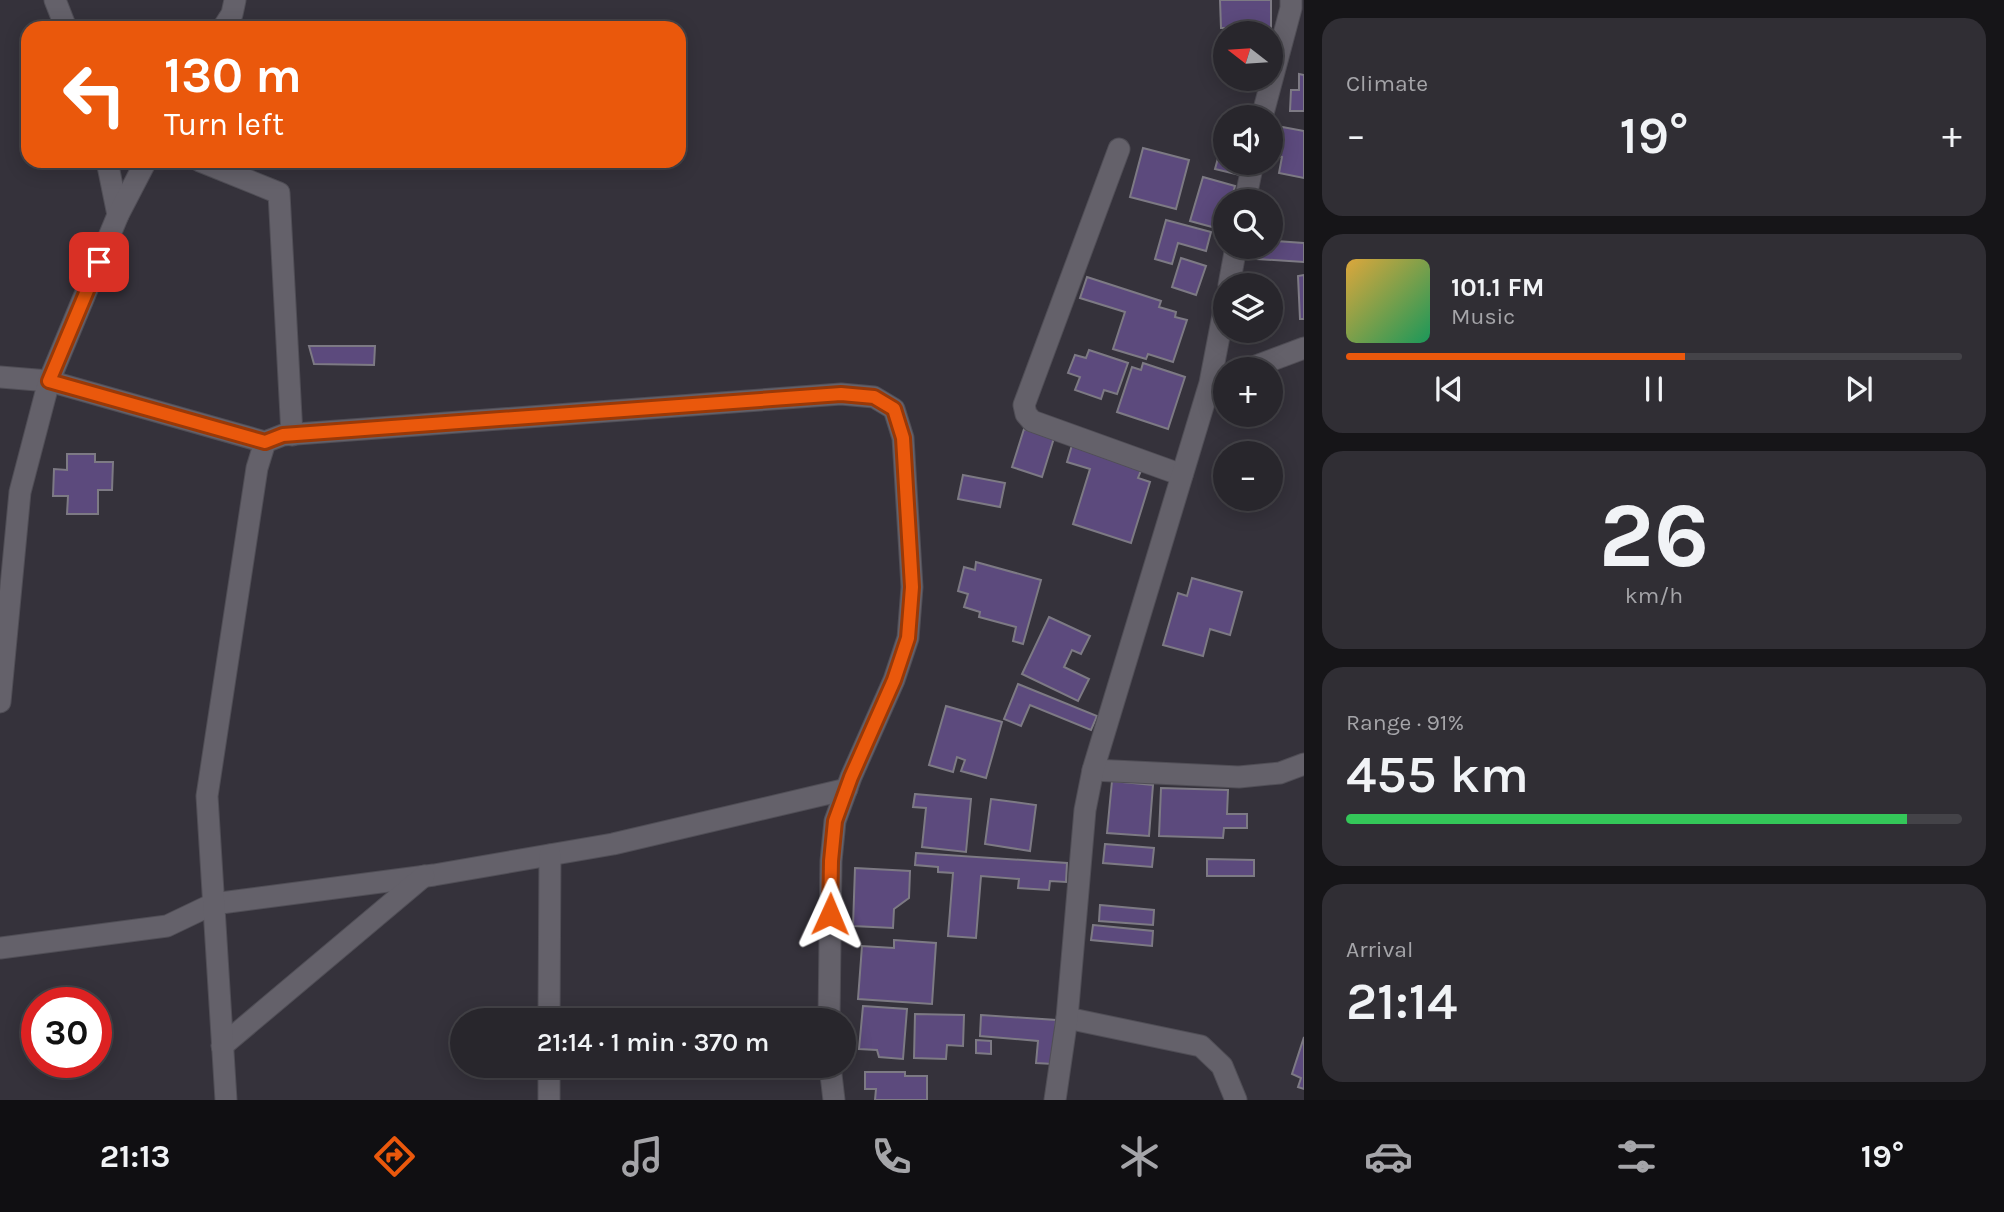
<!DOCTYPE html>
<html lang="en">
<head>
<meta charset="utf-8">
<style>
  :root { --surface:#28262c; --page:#302e34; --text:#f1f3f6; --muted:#a5a5a9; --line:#444348; --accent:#ea580c }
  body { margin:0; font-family:Karla,sans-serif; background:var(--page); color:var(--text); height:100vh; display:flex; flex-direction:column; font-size:26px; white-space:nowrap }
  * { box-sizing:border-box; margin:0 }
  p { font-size:23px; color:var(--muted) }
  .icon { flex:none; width:38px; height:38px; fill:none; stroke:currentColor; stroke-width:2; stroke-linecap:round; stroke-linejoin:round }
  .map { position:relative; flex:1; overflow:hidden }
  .panel { display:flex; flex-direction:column; gap:18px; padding:18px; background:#161518; width:700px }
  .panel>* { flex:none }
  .guide { position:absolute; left:21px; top:21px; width:665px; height:147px; border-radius:21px; box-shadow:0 4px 18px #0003,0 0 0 2px var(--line); background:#ea580c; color:#fff; overflow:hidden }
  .needle { width:46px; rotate:287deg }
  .tools { position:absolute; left:1213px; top:21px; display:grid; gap:14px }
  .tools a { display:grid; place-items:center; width:70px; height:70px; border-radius:50%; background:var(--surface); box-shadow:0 4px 18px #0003,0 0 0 2px var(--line); font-size:35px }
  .speed { position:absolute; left:21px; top:987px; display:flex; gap:14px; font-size:35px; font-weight:700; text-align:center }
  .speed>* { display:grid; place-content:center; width:91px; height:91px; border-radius:50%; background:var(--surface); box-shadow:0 4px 18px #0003,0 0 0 2px var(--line); line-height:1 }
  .speed .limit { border:10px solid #d22; background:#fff; color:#111 }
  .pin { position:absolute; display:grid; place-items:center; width:60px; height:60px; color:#fff; margin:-30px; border-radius:14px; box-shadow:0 4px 10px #0006 }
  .me { position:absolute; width:77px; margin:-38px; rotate:1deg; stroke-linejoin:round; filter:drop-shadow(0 0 5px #0008) }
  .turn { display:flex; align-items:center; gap:24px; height:147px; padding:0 28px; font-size:32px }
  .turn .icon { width:91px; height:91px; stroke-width:2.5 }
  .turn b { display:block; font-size:49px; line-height:60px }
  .big { font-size:52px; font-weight:600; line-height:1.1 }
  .panel .widget { flex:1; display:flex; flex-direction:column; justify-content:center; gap:10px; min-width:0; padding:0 24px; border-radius:21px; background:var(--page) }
  .panel .dial { align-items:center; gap:0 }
  .dial b { font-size:91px; line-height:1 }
  .song { display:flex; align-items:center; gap:21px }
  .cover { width:84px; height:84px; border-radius:10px; background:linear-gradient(135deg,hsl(40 70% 55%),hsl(150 70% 35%)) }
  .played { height:7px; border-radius:4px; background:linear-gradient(90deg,var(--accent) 55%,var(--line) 55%) }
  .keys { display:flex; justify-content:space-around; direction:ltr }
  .heat { display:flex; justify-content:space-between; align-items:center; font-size:38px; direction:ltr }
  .charge { height:10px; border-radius:5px; background:linear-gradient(90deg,#34c759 91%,var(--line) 0) }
  .trip { position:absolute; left:450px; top:1008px; width:406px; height:70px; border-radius:35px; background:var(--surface); box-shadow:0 4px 18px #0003,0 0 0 2px var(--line); font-weight:600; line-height:70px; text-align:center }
  .tabs { display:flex; height:112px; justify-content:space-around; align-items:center; background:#100f12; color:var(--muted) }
  .tabs .icon { width:49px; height:49px }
  .tabs .on { color:var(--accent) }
  .tabs b { font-size:32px; color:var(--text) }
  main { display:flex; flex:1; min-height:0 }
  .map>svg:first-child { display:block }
</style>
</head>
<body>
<main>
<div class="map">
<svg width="1304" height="1100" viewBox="0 0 1304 1100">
  <rect width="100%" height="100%" fill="#35323b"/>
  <g fill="#5c4a7d" stroke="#7d7a84" stroke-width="2">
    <path d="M1220,0H1271V28H1221Z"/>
    <path d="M1299,74L1304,75V111H1290L1291,90H1299Z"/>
    <path d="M1277,126L1304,131V178L1279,173L1282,157L1272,155Z"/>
    <path d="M1143,148L1189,160L1176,209L1130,197Z"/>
    <path d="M1218,158L1225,159V163L1243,164L1240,175L1215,169Z"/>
    <path d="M1203,177L1235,186L1231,201H1225L1223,230L1190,221Z"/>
    <path d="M1166,220L1211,232L1206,251L1178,243L1172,264L1155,259Z"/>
    <path d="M1270,231L1277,232L1276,241L1304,243V262L1257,259L1258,247H1270Z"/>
    <path d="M1181,258L1206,266L1196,295L1172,287Z"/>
    <path d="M1304,275V319H1300L1298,276Z"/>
    <path d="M1087,277L1161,301L1159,307L1176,312L1175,317L1187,320L1173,362L1148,354L1146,359L1113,349L1125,312L1080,298Z"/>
    <path d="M309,346H375L374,365L314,364Z"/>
    <path d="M1089,350L1128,363L1117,394L1104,390L1101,399L1075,390L1080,377L1068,373L1075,355L1086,358Z"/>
    <path d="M1143,363L1185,377L1168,429L1117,412L1132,367L1141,370Z"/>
    <path d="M1024,429L1054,438L1042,477L1012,467Z"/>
    <path d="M1072,445L1142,468L1138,478L1150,482L1131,543L1073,524L1090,469L1067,462Z"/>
    <path d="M67,454H95V462H113L112,490H98V514H67L68,496H53L54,469L67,470Z"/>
    <path d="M963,475L1005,483L1000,507L958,499Z"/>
    <path d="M976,562L1041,580L1023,644L1013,641L1016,627L979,617L980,612L964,607L968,594L958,591L964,567L975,570Z"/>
    <path d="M1192,578L1242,592L1230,635L1210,629L1203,656L1163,645L1178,593L1187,596Z"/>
    <path d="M1049,617L1090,636L1081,654L1072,650L1064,667L1089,679L1078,701L1022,674Z"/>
    <path d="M1018,684L1097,716L1091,730L1030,705L1021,726L1004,719Z"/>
    <path d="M946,706L1002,722L986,778L961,771L965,760L957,757L953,772L929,765Z"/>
    <path d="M1112,781L1153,785L1149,836L1107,833Z"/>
    <path d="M1161,788L1228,790L1227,814H1247V828H1224L1223,838L1159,836Z"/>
    <path d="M915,794L971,799L966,852L922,847L926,808L913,807Z"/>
    <path d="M991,799L1036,805L1030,851L985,844Z"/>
    <path d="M1105,844L1154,848L1152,867L1103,863Z"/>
    <path d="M916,853L1067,863L1066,882L1050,881L1049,890L1018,888L1019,879L981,876L976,938L948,936L953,873L938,872V867L915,865Z"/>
    <path d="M1207,859L1254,860V876H1207Z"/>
    <path d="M855,868L910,871L909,898L894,909L893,928L853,926Z"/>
    <path d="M1100,905L1154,910L1153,925L1099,921Z"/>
    <path d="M1093,925L1153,931L1152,946L1091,940Z"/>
    <path d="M894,940L936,943L932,1004L858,999L862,946L894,948Z"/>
    <path d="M863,1006L907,1009L903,1059L879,1057L877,1050L859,1049Z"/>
    <path d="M915,1014L964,1015L963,1046L947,1045L946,1059L914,1058Z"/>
    <path d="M981,1015L1056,1020L1053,1064L1036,1063L1038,1041L980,1036Z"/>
    <path d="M1304,1037V1089L1298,1087L1301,1078L1292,1074Z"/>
    <path d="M976,1040L991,1041V1054L976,1053Z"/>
    <path d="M865,1072H905V1076H927V1100H875L876,1089H865Z"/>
  </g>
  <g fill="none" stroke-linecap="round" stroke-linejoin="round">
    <defs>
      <g id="street">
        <path d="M55,0L66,28"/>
        <path d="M223,28L232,14L235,0"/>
        <path d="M1262,117L1291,8V0"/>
        <path d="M1119,149L1024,405L1026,414L1032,421L1182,475"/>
        <path d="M107,161L118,215"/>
        <path d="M200,161L279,193L292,435"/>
        <path d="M1245,201L1253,163"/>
        <path d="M1229,285L1236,247"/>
        <path d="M1248,369L1304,348"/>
        <path d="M0,377L49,381L265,442"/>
        <path d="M0,702L20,492L49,381L118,215L146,161"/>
        <path d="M1093,770L1239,777L1280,773L1304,764"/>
        <path d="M0,948L167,926L213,904L434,875L613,844L847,789"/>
        <path d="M1067,1018L1201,1046L1222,1066L1236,1100"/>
        <path d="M549,1020L550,855"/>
        <path d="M222,1046L424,876"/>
        <path d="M830,1066L834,1100"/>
        <path d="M226,1100L207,796L257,468L265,442L283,435L841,394L874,397L894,409L903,438L912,587L908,638L894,680L851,777L835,821L831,861L829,1020"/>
        <path d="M549,1100V1066"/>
        <path d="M1055,1100L1067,1018L1085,810L1093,770L1210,383L1225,305"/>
      </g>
    </defs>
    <use href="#street" stroke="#504e56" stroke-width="23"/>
    <use href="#street" stroke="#64616a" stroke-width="21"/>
  </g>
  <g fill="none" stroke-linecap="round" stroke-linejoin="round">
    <defs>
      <path id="route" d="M99,262L49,381L265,442L283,435L841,394L874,397L894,409L903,438L912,587L908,638L894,680L851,777L835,821L831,861L830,914"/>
    </defs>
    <use href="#route" stroke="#983908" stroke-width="18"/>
    <use href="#route" stroke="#ea580c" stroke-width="12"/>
  </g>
</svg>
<div class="tools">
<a><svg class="needle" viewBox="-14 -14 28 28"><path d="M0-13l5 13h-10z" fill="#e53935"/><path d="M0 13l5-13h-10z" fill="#a5a5a9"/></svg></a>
<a><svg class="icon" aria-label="sound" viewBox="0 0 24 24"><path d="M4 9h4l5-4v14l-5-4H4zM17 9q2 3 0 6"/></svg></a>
<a><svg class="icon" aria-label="search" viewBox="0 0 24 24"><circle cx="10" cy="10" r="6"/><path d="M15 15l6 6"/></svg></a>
<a><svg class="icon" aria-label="layers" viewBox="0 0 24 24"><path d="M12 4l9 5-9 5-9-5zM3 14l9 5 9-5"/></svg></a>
<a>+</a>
<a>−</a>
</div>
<div class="speed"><div class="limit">30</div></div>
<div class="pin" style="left:99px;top:262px;background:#d93025"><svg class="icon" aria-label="arrive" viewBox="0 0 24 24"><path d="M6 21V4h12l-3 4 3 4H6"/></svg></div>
<svg class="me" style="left:830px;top:914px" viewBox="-20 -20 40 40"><path d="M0-17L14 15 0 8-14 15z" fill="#ea580c" stroke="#fff" stroke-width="4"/></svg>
<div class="trip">21:14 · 1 min · 370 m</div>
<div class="guide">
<div class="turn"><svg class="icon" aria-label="left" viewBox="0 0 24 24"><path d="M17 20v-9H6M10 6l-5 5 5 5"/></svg><div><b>130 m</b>Turn left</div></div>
</div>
</div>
<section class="panel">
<div class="widget"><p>Climate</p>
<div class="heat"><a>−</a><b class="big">19°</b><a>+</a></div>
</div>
<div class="widget">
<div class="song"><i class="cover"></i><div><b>101.1 FM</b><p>Music</p></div></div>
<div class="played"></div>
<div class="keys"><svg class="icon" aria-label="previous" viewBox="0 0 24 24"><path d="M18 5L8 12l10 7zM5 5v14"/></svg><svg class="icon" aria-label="pause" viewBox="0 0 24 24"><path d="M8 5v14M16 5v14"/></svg><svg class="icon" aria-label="next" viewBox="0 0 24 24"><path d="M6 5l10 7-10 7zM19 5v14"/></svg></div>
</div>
<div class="widget dial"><b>26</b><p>km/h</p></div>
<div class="widget"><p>Range · 91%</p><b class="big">455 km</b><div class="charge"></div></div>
<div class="widget"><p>Arrival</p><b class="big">21:14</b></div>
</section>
</main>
<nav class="tabs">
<b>21:13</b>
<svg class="icon on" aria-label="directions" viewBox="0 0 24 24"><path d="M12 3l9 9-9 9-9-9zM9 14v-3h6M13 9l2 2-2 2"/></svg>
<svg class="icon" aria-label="music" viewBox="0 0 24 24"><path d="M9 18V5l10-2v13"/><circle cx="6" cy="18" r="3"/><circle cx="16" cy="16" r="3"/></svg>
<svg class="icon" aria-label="phone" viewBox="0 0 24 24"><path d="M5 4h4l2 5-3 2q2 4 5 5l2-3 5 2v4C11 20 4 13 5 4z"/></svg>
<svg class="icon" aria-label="climate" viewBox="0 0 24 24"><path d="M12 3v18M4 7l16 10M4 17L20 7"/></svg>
<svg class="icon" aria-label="car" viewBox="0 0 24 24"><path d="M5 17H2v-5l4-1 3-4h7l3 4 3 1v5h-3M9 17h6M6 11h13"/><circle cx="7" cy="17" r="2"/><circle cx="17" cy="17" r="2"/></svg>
<svg class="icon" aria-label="filters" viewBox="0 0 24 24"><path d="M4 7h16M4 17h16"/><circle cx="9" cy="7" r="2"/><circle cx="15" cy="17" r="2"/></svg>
<b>19°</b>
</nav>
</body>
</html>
